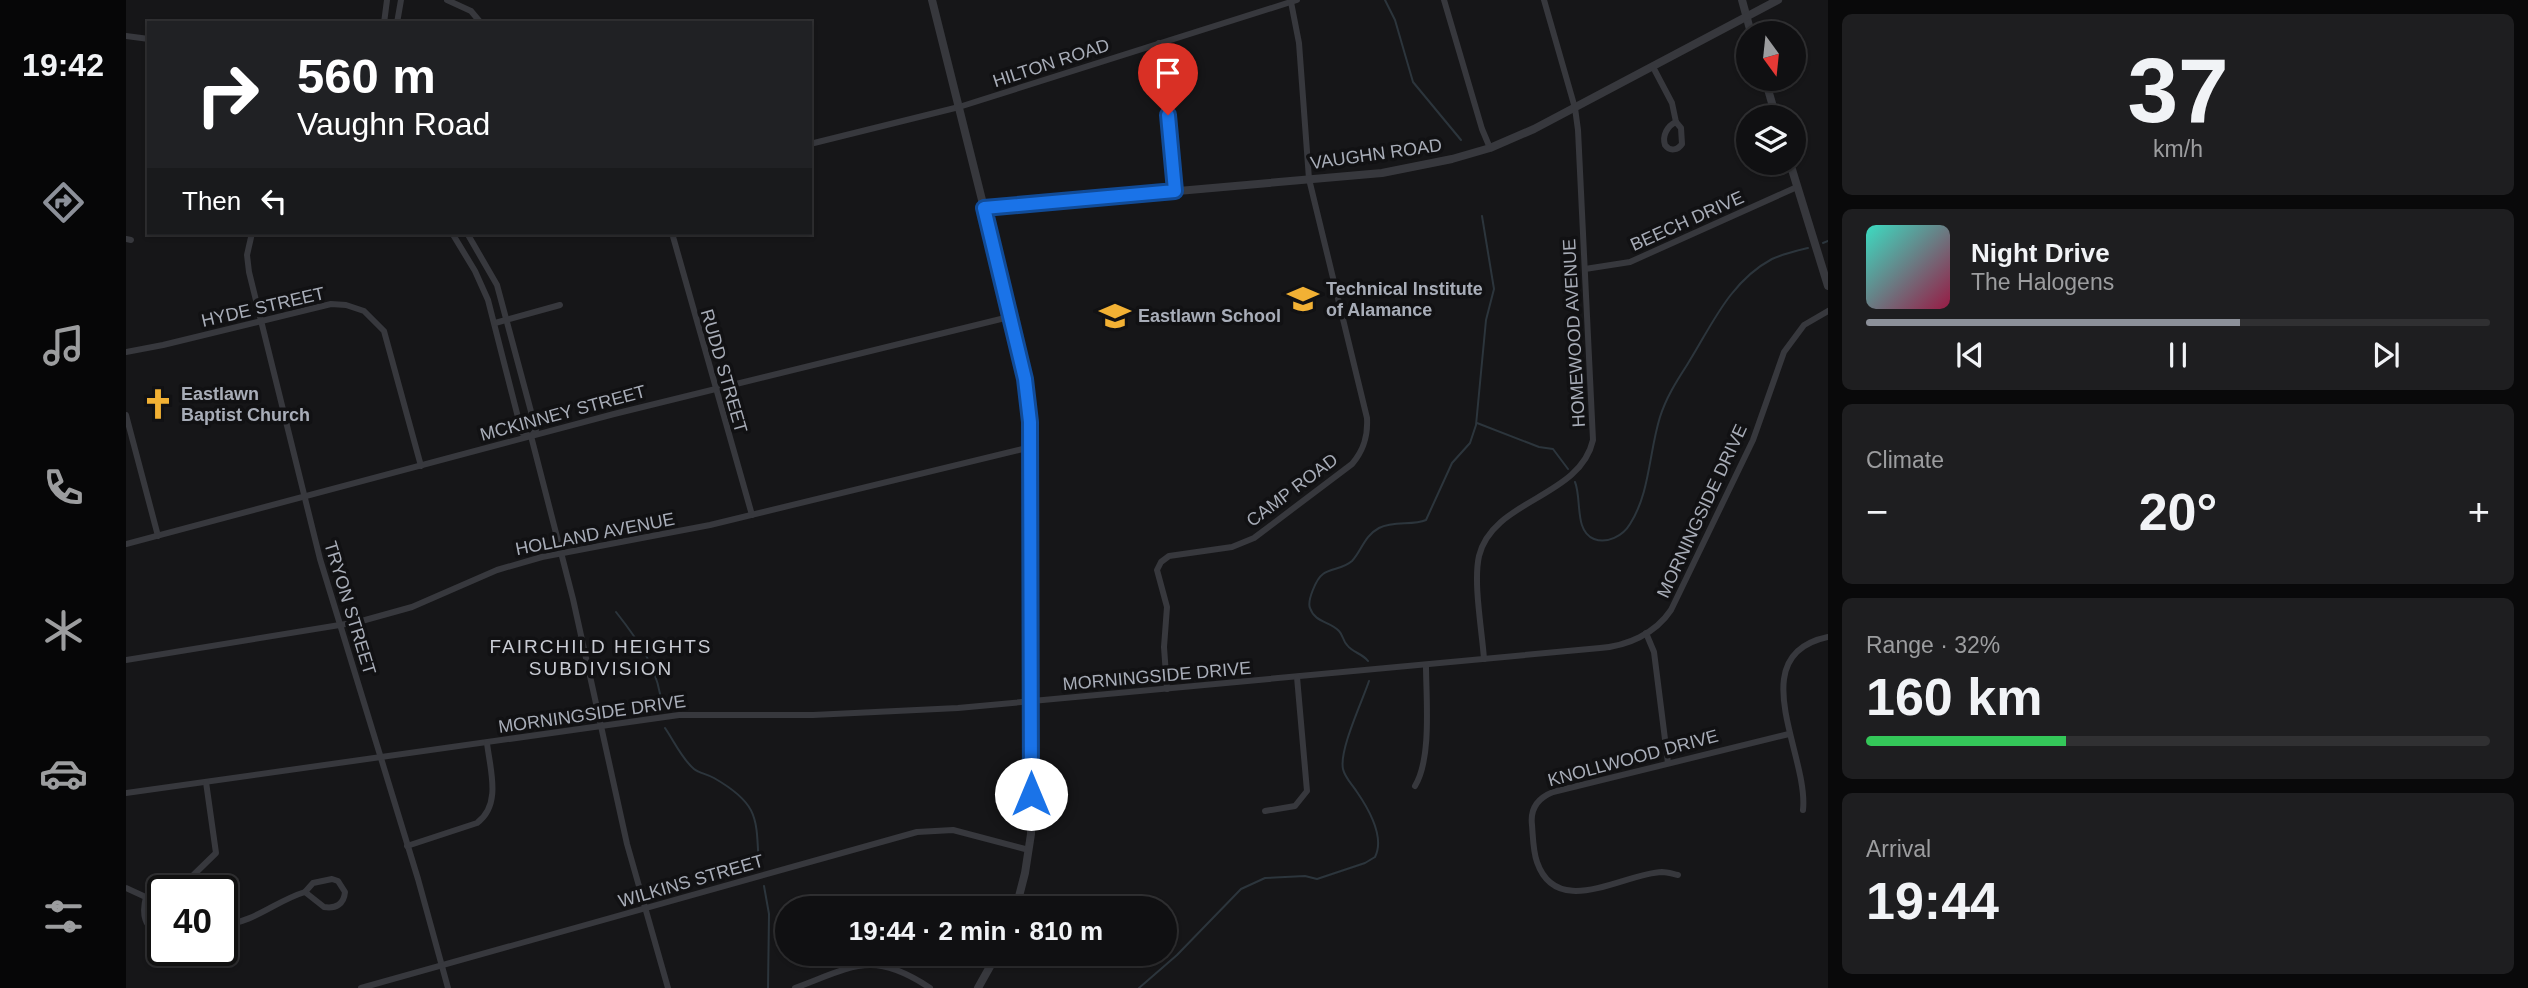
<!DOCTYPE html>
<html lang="en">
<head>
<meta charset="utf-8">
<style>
  :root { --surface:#101012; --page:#1e1e20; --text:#f1f3f6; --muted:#9c9d9f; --line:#303032; --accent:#8c9099 }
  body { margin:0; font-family:Arial,sans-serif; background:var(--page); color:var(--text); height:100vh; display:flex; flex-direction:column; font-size:26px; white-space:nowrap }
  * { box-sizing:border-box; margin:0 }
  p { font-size:23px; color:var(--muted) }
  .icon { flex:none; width:38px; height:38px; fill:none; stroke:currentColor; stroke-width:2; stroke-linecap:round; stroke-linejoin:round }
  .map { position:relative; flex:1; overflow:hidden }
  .side { display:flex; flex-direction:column; gap:14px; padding:14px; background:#09090a; width:700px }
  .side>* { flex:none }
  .banner { position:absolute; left:21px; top:21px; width:665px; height:214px; border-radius:0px; box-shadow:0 2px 5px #0004,0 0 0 2px var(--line); background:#202124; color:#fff; overflow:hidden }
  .needle { width:46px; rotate:165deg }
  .fabs { position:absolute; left:1610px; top:21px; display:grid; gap:14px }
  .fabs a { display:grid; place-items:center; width:70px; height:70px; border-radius:50%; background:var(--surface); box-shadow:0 2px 5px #0004,0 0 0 2px var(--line); font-size:35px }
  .speed { position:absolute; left:21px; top:875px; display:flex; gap:14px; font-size:35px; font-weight:700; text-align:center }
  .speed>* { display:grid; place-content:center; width:91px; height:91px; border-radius:50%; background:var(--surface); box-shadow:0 2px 5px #0004,0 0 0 2px var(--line); line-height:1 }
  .speed .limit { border:4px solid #111; border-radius:10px; background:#fff; color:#111 }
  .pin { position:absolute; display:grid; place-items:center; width:60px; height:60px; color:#fff; margin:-72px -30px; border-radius:50% 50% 50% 0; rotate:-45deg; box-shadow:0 0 7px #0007 }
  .pin .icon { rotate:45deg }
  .me { position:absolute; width:77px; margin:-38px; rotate:0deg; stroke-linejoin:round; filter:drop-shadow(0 0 5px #0008) }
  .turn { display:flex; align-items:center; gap:24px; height:147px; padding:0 35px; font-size:32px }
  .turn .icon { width:91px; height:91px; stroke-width:2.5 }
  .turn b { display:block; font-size:49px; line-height:60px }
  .then { display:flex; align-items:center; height:66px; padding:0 35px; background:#0003; gap:14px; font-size:26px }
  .big { font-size:52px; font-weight:700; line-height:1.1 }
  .side .tile { flex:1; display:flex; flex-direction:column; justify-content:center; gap:10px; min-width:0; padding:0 24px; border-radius:10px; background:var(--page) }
  .side .dial { align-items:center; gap:0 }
  .dial b { font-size:91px; line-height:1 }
  .song { display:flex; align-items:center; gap:21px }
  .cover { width:84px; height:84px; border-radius:10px; background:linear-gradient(135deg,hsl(170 70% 55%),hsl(340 70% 35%)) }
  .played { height:7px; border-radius:4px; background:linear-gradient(90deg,var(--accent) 60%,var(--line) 60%) }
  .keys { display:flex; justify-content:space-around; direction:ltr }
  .heat { display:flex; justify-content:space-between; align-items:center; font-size:38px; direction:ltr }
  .charge { height:10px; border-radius:5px; background:linear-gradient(90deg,#34c759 32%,var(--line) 0) }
  .trip { position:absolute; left:649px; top:896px; width:402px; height:70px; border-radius:35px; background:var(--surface); box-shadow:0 2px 5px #0004,0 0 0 2px var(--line); font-weight:700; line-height:70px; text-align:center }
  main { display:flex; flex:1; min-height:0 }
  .tab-bar { display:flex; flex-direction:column; width:126px; justify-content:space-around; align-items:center; background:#060607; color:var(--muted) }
  .tab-bar .icon { width:49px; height:49px }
  .tab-bar .current { color:var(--accent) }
  .tab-bar b { font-size:32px; color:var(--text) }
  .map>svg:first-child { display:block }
</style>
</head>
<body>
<main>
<nav class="tab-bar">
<b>19:42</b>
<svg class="icon current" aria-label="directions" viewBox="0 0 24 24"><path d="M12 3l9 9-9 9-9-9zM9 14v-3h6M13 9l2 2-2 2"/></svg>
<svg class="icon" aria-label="music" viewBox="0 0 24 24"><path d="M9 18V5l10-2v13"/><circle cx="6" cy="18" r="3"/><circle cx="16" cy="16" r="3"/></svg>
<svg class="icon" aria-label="phone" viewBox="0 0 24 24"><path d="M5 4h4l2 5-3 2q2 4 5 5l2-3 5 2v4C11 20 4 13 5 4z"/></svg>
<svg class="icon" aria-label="climate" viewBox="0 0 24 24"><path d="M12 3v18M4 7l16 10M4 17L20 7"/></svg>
<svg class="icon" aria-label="car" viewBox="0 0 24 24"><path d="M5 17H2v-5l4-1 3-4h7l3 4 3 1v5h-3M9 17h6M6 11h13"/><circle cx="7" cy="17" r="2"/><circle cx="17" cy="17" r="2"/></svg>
<svg class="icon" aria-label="filters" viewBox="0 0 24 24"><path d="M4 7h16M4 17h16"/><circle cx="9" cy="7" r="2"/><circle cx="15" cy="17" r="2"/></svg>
</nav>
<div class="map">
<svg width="1702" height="988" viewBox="0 0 1702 988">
  <rect width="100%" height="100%" fill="#161618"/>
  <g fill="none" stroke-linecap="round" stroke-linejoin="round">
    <g stroke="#2c353c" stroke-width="2">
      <path d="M1259,0L1269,20L1287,82L1335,140"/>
      <path d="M1697,243L1702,241"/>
      <path d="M1351,423L1413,447L1427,449L1442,469"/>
      <path d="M1449,482C1456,499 1448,531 1468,539C1481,544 1497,536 1504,524C1524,493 1523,452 1534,417C1540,398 1550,382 1561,365C1585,327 1603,282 1646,259C1657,254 1670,251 1682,248"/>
      <path d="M490,612C513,641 534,671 536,709"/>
      <path d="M1242,661C1236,653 1227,653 1221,645C1217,641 1217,635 1213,631C1204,621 1189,623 1184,608C1181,601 1190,579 1197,574C1205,568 1217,569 1226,561C1236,550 1238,536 1253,528C1268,520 1286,526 1300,520L1326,463L1344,443L1350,425L1360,320L1368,289L1356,216"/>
      <path d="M539,728C548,741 556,759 568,769C573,773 581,774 588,778C635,805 630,819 633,869"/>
      <path d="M638,886L643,914L642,988"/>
      <path d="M1013,988L1051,955L1115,889L1139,878L1179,876L1191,879L1239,863L1249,857C1259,837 1242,808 1231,792C1226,784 1219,778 1217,769C1213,750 1236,702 1243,681"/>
    </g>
    <g stroke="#37383d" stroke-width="6">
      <path d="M321,0L345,11L355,23"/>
      <path d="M1318,0L1356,129L1364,148"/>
      <path d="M258,23L261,0"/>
      <path d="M271,23L275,0"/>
      <path d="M0,36L23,39"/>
      <path d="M1033,43L1049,191"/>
      <path d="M1527,67L1546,103L1550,122"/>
      <path d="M1550,122L1555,128L1556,144C1552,150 1544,152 1539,145C1536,136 1541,126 1550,122Z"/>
      <path d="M684,144L833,107L1171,0"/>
      <path d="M126,233L121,255L123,272L194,559L292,879L322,988"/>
      <path d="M326,233L349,271L362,300L396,433L405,436L447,599L501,844L542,988"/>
      <path d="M341,233L371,285L410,430L406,435"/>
      <path d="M546,233L626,515"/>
      <path d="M0,239L5,240"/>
      <path d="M1459,269L1504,262L1671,187"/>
      <path d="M369,323L434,305"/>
      <path d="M0,352L37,345L205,304L220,305L238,311L258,331L295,466"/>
      <path d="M0,415L32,536"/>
      <path d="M0,544L488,414L883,317"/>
      <path d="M1520,633L1528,652L1542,763"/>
      <path d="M1358,659C1356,630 1347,583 1353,556C1367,499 1454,498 1467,440L1452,130L1449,108L1418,0"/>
      <path d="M0,660L232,622L286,607L371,570L416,557L584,525L905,447"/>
      <path d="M1041,689L1038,647L1041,607L1031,570L1035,562L1043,556L1106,547L1128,538L1226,464C1238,450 1242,436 1241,418L1183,179L1173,43L1165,2"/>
      <path d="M1289,786C1306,758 1300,698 1300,665"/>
      <path d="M0,793L553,715H687L832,708L1474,648C1501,646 1529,634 1545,610L1627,440L1658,352L1678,325L1702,311"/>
      <path d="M1677,810C1683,755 1615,655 1702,637"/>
      <path d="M1139,811L1169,806L1181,791L1171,677"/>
      <path d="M281,846L351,823C376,805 364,769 361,743"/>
      <path d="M1552,875C1547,874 1541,872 1536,872C1498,873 1431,920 1411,862C1407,851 1407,837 1406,825C1404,809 1412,798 1427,792L1663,734"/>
      <path d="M206,879L212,881L219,892C218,904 210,909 198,907L179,892L187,883Z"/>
      <path d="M0,888L37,905"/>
      <path d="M51,891L90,853L80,782"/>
      <path d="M20,897C16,913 17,930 37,932"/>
      <path d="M96,925C130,922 149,901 179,892"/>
      <path d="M235,988L791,832L827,830L903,850"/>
      <path d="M669,988C728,966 747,950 804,988"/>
    </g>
    <g stroke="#37383d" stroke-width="8">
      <path d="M806,0L858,208L902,397L905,465V834L899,873L890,908"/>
      <path d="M1616,0L1625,33"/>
      <path d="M1639,79L1650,117"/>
      <path d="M1664,163L1702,286"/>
      <path d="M858,208L1256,173L1326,159L1364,148L1408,129L1652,0"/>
      <path d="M852,988L871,954"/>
    </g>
  </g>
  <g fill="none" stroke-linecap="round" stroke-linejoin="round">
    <defs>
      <path id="route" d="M905,794L904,422L899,379L858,208L1049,191L1042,115"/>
    </defs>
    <use href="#route" stroke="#114b97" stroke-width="18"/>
    <use href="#route" stroke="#1a73e8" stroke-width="12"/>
  </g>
  <defs>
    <symbol id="school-bare" viewBox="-9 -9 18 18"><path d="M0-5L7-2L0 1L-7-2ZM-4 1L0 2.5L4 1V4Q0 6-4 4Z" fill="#f2b134" stroke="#111113" stroke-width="2.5" paint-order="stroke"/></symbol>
    <symbol id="church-bare" viewBox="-9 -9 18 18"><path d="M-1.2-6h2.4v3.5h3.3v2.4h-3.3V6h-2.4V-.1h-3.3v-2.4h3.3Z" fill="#f2b134" stroke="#111113" stroke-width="2.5" paint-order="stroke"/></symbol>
  </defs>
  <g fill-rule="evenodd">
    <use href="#school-bare" x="1155" y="277" width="44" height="44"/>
    <use href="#school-bare" x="967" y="294" width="44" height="44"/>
    <use href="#church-bare" x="10" y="382" width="44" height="44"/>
  </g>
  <g text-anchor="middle" stroke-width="7" stroke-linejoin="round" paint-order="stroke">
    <g font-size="18" fill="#a8adb8" stroke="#111113">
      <text transform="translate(925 63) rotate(-18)" y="6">HILTON ROAD</text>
      <text transform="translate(1250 154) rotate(-8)" y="6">VAUGHN ROAD</text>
      <text transform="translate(1561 221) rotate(-24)" y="6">BEECH DRIVE</text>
      <text transform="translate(137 307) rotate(-13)" y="6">HYDE STREET</text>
      <text transform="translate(1448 333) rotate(-93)" y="6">HOMEWOOD AVENUE</text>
      <text transform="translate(598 371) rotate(74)" y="6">RUDD STREET</text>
      <text transform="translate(437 413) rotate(-15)" y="6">MCKINNEY STREET</text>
      <text transform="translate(1166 490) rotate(-37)" y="6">CAMP ROAD</text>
      <text transform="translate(1576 511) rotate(-65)" y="6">MORNINGSIDE DRIVE</text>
      <text transform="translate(469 534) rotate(-11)" y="6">HOLLAND AVENUE</text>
      <text transform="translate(224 608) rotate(73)" y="6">TRYON STREET</text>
      <text transform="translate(1031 676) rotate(-5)" y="6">MORNINGSIDE DRIVE</text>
      <text transform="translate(466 714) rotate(-8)" y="6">MORNINGSIDE DRIVE</text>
      <text transform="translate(1507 758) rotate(-15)" y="6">KNOLLWOOD DRIVE</text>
      <text transform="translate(565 881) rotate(-16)" y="6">WILKINS STREET</text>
    </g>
    <g font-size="18" font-weight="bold" fill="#a8adb8" stroke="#111113" text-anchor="start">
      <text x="1200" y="295">Technical Institute<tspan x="1200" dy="21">of Alamance</tspan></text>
      <text x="1012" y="322">Eastlawn School</text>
      <text x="55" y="400">Eastlawn<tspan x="55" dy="21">Baptist Church</tspan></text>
    </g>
    <g font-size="19" letter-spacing="2" fill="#c9ccd4" stroke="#111113">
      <text x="475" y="653">FAIRCHILD HEIGHTS<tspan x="475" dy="22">SUBDIVISION</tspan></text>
    </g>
  </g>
</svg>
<div class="fabs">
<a><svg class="needle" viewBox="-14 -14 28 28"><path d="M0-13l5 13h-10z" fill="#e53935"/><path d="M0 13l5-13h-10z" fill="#9c9d9f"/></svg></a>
<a><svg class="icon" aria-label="layers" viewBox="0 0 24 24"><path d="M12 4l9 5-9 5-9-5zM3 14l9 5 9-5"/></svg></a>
</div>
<div class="speed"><div class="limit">40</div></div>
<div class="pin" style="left:1042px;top:115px;background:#d93025"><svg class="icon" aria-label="arrive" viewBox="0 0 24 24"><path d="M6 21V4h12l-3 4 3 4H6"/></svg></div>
<svg class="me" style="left:905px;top:794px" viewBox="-20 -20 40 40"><circle r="19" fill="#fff"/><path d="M0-13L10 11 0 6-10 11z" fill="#1a73e8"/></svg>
<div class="trip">19:44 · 2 min · 810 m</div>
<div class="banner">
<div class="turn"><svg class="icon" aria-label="right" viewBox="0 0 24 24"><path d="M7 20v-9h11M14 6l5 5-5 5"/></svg><div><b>560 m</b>Vaughn Road</div></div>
<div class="then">Then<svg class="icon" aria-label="left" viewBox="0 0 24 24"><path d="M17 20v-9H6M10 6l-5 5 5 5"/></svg></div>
</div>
</div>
<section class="side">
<div class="tile dial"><b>37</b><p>km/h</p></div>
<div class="tile">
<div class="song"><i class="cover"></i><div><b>Night Drive</b><p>The Halogens</p></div></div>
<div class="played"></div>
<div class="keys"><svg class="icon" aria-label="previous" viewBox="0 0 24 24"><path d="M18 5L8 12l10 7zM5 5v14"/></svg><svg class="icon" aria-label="pause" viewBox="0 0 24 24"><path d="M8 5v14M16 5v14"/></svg><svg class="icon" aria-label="next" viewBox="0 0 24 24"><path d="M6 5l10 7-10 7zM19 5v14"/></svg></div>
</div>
<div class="tile"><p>Climate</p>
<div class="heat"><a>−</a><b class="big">20°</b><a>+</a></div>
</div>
<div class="tile"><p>Range · 32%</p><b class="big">160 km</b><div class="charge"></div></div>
<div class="tile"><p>Arrival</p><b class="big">19:44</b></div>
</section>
</main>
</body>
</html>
